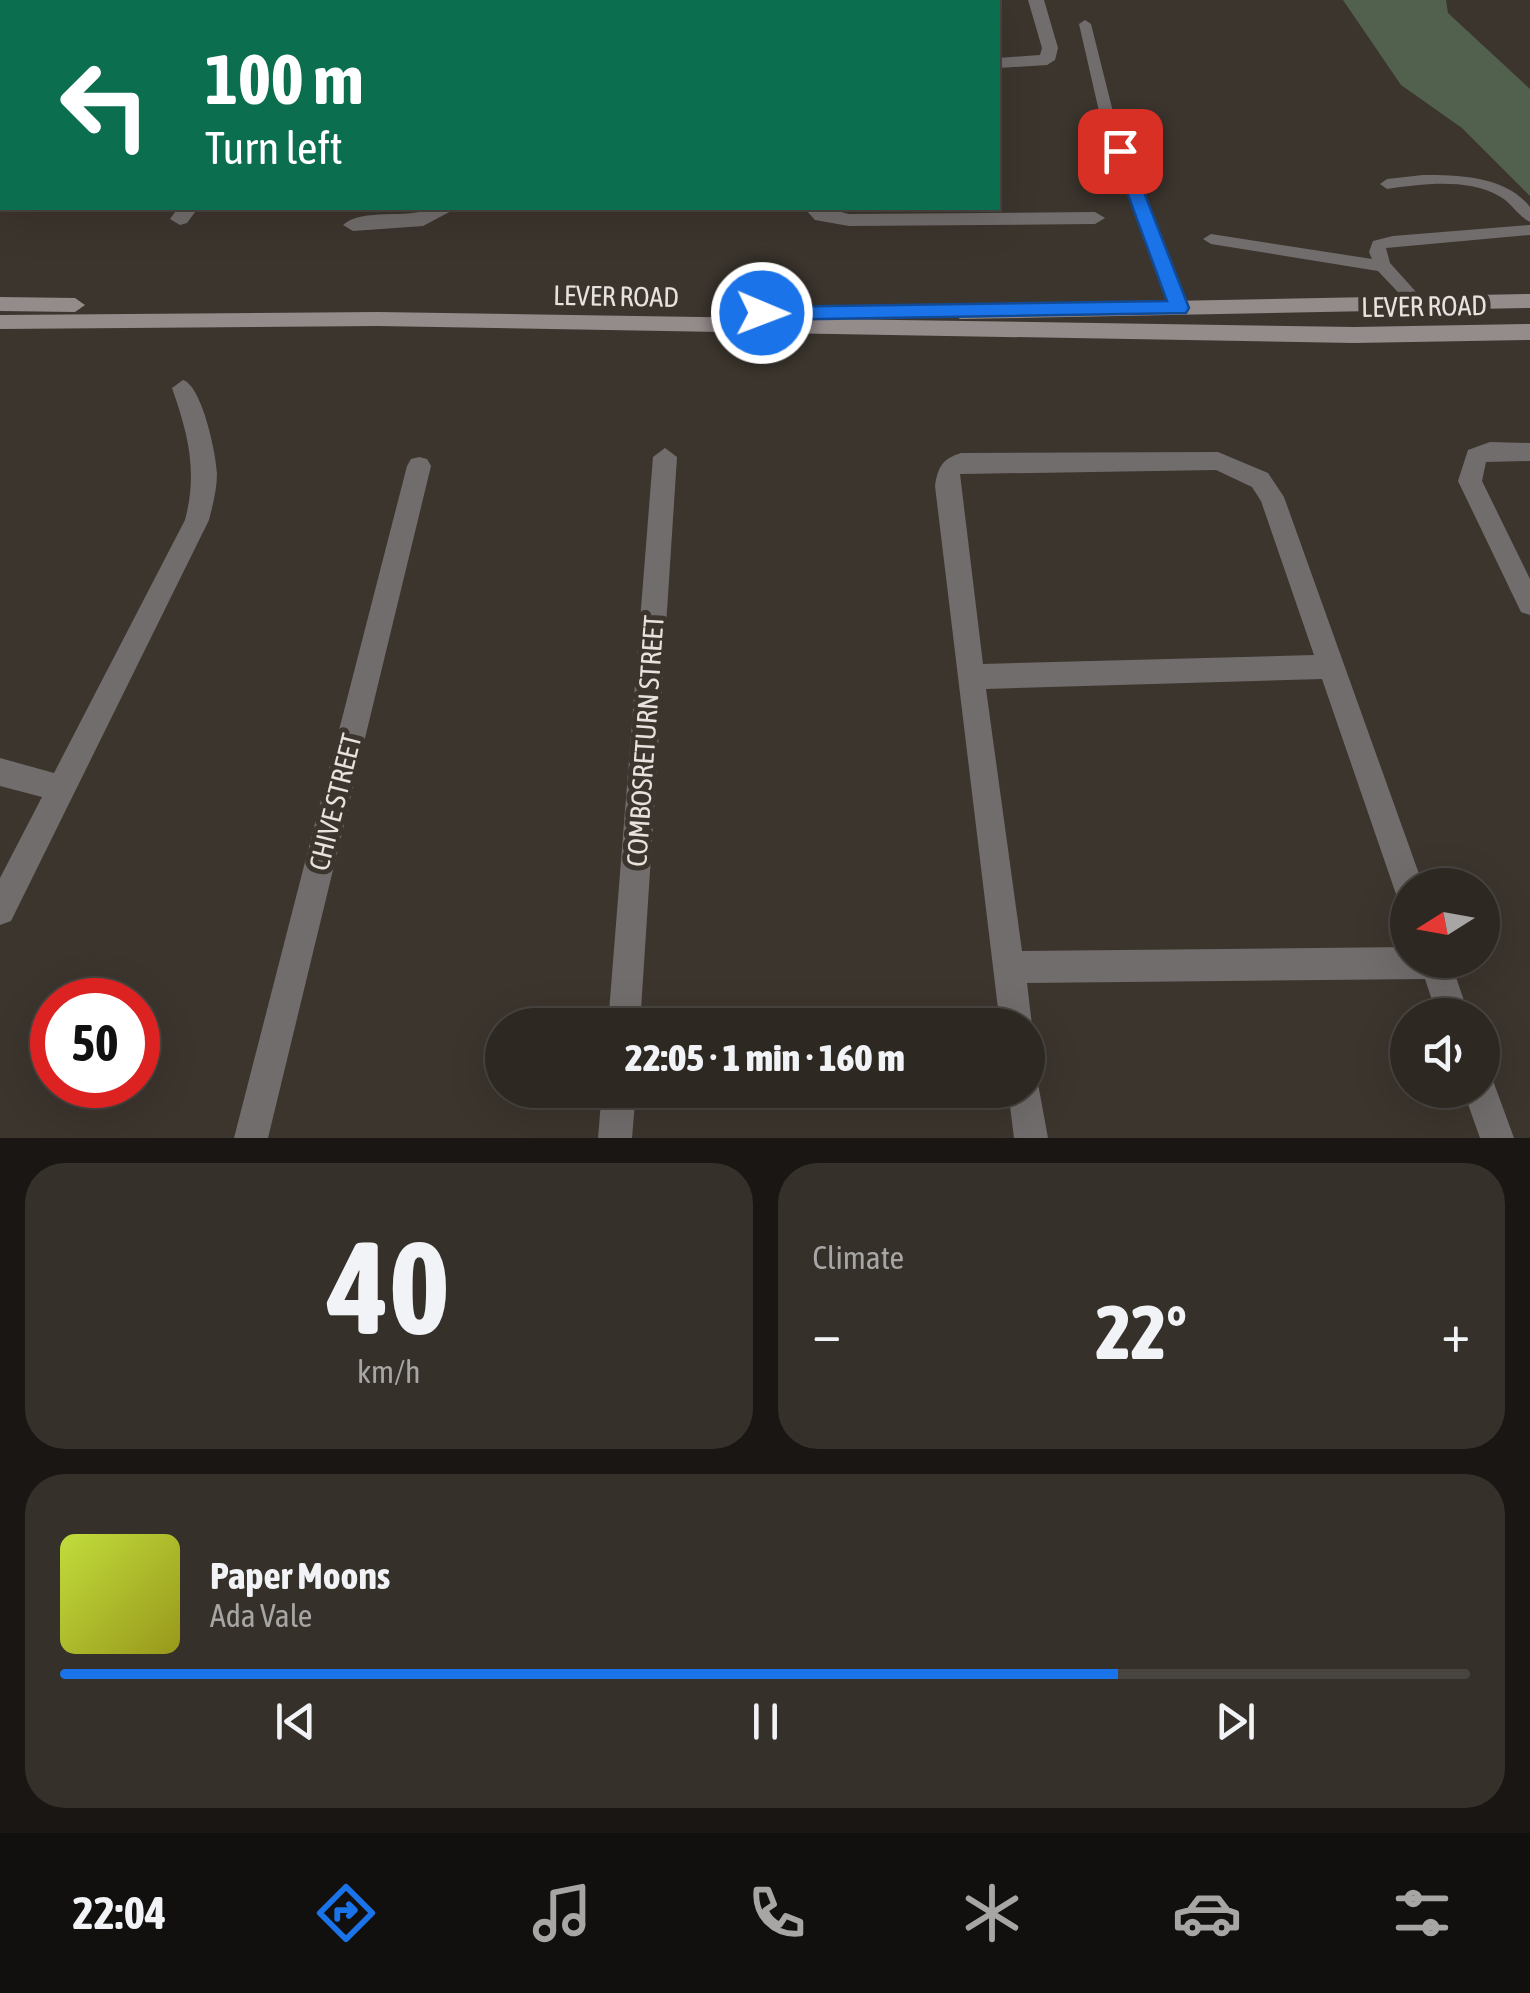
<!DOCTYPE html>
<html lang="en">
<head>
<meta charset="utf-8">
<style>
  :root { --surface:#2d2822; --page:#35302a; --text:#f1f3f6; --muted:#a7a6a5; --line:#484440; --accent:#1a73e8 }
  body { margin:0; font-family:"Asap Condensed",sans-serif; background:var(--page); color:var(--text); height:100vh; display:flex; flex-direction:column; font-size:38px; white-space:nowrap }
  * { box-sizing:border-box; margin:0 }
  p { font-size:32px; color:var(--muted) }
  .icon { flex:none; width:55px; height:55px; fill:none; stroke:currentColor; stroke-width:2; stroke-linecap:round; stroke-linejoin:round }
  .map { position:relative; height:1138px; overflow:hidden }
  .details { display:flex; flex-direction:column; gap:25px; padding:25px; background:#191613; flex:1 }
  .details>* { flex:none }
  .banner { position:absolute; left:0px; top:0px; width:1000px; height:210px; box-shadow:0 10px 40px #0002,0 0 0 2px var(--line); background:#0b6e4f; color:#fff; overflow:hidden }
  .needle { width:65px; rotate:259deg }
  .fabs { position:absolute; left:1390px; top:868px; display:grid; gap:20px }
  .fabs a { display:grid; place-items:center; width:110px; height:110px; border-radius:50%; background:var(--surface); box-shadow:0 10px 40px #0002,0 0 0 2px var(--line); font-size:50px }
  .speed { position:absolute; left:30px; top:978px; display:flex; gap:20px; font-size:50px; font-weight:700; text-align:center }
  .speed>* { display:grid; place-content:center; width:130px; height:130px; border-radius:50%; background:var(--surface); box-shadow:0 10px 40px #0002,0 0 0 2px var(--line); line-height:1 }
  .speed .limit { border:15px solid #d22; background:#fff; color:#111 }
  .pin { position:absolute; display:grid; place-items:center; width:85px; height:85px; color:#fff; margin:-42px; border-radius:20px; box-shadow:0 5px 15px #0006 }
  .me { position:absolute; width:110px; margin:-55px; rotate:91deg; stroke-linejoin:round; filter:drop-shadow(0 0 8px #0008) }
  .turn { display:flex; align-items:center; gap:35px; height:210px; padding:0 40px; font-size:45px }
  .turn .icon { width:130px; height:130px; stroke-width:2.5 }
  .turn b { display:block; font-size:70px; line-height:85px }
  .big { font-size:75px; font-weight:800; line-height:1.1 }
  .details .card { flex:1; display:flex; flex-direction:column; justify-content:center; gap:15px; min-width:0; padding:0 35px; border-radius:40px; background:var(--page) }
  .details .dial { align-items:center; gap:0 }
  .dial b { font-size:130px; line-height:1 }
  .song { display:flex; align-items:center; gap:30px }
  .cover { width:120px; height:120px; border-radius:15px; background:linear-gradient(135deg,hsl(70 70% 55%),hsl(60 70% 35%)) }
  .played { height:10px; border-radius:5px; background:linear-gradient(90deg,var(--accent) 75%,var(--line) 75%) }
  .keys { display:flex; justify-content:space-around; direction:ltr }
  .heat { display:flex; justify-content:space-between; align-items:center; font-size:55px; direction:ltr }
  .details .tiles { flex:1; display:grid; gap:25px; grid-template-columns:1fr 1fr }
  .card:last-child { grid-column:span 2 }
  .trip { position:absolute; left:485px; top:1008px; width:560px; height:100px; border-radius:50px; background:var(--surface); box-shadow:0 10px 40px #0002,0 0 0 2px var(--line); font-weight:800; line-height:100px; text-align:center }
  .tabs { display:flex; height:160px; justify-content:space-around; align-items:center; background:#12100e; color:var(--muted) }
  .tabs .icon { width:70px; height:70px }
  .tabs .active { color:var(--accent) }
  .tabs b { font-size:45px; color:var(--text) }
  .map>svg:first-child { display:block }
</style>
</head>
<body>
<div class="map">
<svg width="1530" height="1138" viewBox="0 0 1530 1138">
  <rect width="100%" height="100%" fill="#3c352e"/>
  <path fill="#51614d" d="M1343,0H1446L1448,13L1530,89V196L1462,128L1401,85Z"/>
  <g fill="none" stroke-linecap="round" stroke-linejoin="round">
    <g fill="#726d6d" fill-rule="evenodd">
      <path d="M1085,20L1091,24L1115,120L1187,308L1185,312L1179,314L1171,308L1101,120L1079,24Z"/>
      <path d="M1423,175C1459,175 1506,176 1530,207V222C1518,216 1512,203 1499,196C1467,178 1422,184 1387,189L1380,184L1387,179Z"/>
      <path d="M1530,225V235L1386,248L1390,263L1426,303L1418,309L1412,307L1378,271L1211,244L1203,239L1211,234L1372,259L1369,252L1373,241L1393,236Z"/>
    </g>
    <g fill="#726d6d" fill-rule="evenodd">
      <path d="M26,0H70L72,2H28Z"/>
      <path d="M216,0H263L265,2H218Z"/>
      <path d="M658,0H674L675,2H660Z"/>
      <path d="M790,0H806V2H791Z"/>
      <path d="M911,0H927V2H912Z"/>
      <path d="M1028,0H1044L1058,48L1055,60L1047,65L998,68V58L1040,55L1042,48Z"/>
      <path d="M178,208H198L187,223L180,225L170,219Z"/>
      <path d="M432,208H457L423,226L353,231L343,225C363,207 407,220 432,208Z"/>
      <path d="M804,208H825L849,214L1095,212L1105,218L1095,224L849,226L815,220Z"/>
      <path d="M183,380C202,386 216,453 217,473C217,489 213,504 209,520L11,921L0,925V878L42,797L0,786V758L54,773L185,520C198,471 188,434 172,388Z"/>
      <path d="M1490,442L1530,443V461L1486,462L1482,481L1530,579V615L1521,612L1458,481L1468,450Z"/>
      <path d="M665,448L677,457L640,1025H608L653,457Z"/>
      <path d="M1218,452L1268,473L1284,497L1423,885H1408V901L1397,897L1322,679L986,689L1022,951L1408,947V960H1450L1469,1015H1437L1425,979L1027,983L1032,1025L1028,1037V1025H1000L935,486C938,467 942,459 961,453ZM1216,470L1252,487L1261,501L1314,655L983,664L960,474Z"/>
      <path d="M419,457L427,459L431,466L268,1138H234L407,466L411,459Z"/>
      <path d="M1028,1074L1037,1078L1048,1138H1014L1008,1090H1028Z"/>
      <path d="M1482,1074L1492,1078L1514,1138H1480L1463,1090H1482Z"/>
      <path d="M602,1090H636L632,1138H598Z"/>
    </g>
    <g fill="#948b8b" fill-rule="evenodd">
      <path d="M1530,294V308L960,319L950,312L960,305Z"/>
      <path d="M0,297L75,298L85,305L75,312L0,311Z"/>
      <path d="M378,312L1354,327L1530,324V340L1354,343L378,326L0,329V315Z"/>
    </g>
  </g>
  <path fill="#1a73e8" stroke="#114b97" stroke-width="2.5" d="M1114,148L1128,151L1189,308L1186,313L762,320L752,313L762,307L1167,301L1112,151Z"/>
  <g text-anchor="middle" stroke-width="10" stroke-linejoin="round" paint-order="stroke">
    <g font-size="28" fill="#e7e2de" stroke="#3c352e">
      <text transform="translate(616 296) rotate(1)" y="10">LEVER ROAD</text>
      <text transform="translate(1424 306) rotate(-1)" y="10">LEVER ROAD</text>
      <text transform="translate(645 741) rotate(-86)" y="10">COMBOSRETURN STREET</text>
      <text transform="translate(335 802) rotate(-76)" y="10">CHIVE STREET</text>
    </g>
  </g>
</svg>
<div class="fabs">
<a><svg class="needle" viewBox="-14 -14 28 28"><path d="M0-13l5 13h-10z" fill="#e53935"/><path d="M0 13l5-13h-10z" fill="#a7a6a5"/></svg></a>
<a><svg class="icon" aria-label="sound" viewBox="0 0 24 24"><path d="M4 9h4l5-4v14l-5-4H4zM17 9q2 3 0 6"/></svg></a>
</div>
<div class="speed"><div class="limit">50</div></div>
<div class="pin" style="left:1120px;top:151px;background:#d93025"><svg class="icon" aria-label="arrive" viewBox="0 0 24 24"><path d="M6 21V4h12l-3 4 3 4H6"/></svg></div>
<svg class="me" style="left:762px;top:313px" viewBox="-20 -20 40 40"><circle r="17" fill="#1a73e8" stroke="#fff" stroke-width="3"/><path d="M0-11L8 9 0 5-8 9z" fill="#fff"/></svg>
<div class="trip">22:05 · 1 min · 160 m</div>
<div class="banner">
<div class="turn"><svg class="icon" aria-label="left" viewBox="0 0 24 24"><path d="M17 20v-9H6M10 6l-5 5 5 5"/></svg><div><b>100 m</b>Turn left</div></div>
</div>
</div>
<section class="details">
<div class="tiles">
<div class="card dial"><b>40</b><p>km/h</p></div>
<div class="card"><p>Climate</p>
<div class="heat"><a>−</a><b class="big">22°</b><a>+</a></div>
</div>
<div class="card">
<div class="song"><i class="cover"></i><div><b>Paper Moons</b><p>Ada Vale</p></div></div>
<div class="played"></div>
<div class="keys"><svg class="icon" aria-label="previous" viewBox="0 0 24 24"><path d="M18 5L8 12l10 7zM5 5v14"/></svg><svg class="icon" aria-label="pause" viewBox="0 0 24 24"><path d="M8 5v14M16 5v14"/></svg><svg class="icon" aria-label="next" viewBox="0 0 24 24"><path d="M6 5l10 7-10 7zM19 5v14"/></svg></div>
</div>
</div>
</section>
<nav class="tabs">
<b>22:04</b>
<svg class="icon active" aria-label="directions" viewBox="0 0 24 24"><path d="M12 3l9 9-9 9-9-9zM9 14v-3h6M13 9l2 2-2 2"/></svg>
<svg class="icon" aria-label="music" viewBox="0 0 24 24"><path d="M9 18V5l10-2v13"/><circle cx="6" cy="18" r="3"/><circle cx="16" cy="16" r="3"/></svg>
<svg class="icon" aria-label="phone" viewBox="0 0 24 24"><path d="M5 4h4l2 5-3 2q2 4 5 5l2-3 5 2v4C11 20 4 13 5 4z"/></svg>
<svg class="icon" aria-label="climate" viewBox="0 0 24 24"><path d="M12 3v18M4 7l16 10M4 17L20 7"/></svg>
<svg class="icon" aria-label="car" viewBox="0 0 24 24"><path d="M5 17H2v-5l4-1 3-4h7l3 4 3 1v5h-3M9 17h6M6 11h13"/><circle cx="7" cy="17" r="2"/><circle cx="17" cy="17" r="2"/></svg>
<svg class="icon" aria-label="filters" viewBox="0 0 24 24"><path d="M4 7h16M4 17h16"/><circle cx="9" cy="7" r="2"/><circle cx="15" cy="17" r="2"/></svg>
</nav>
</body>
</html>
